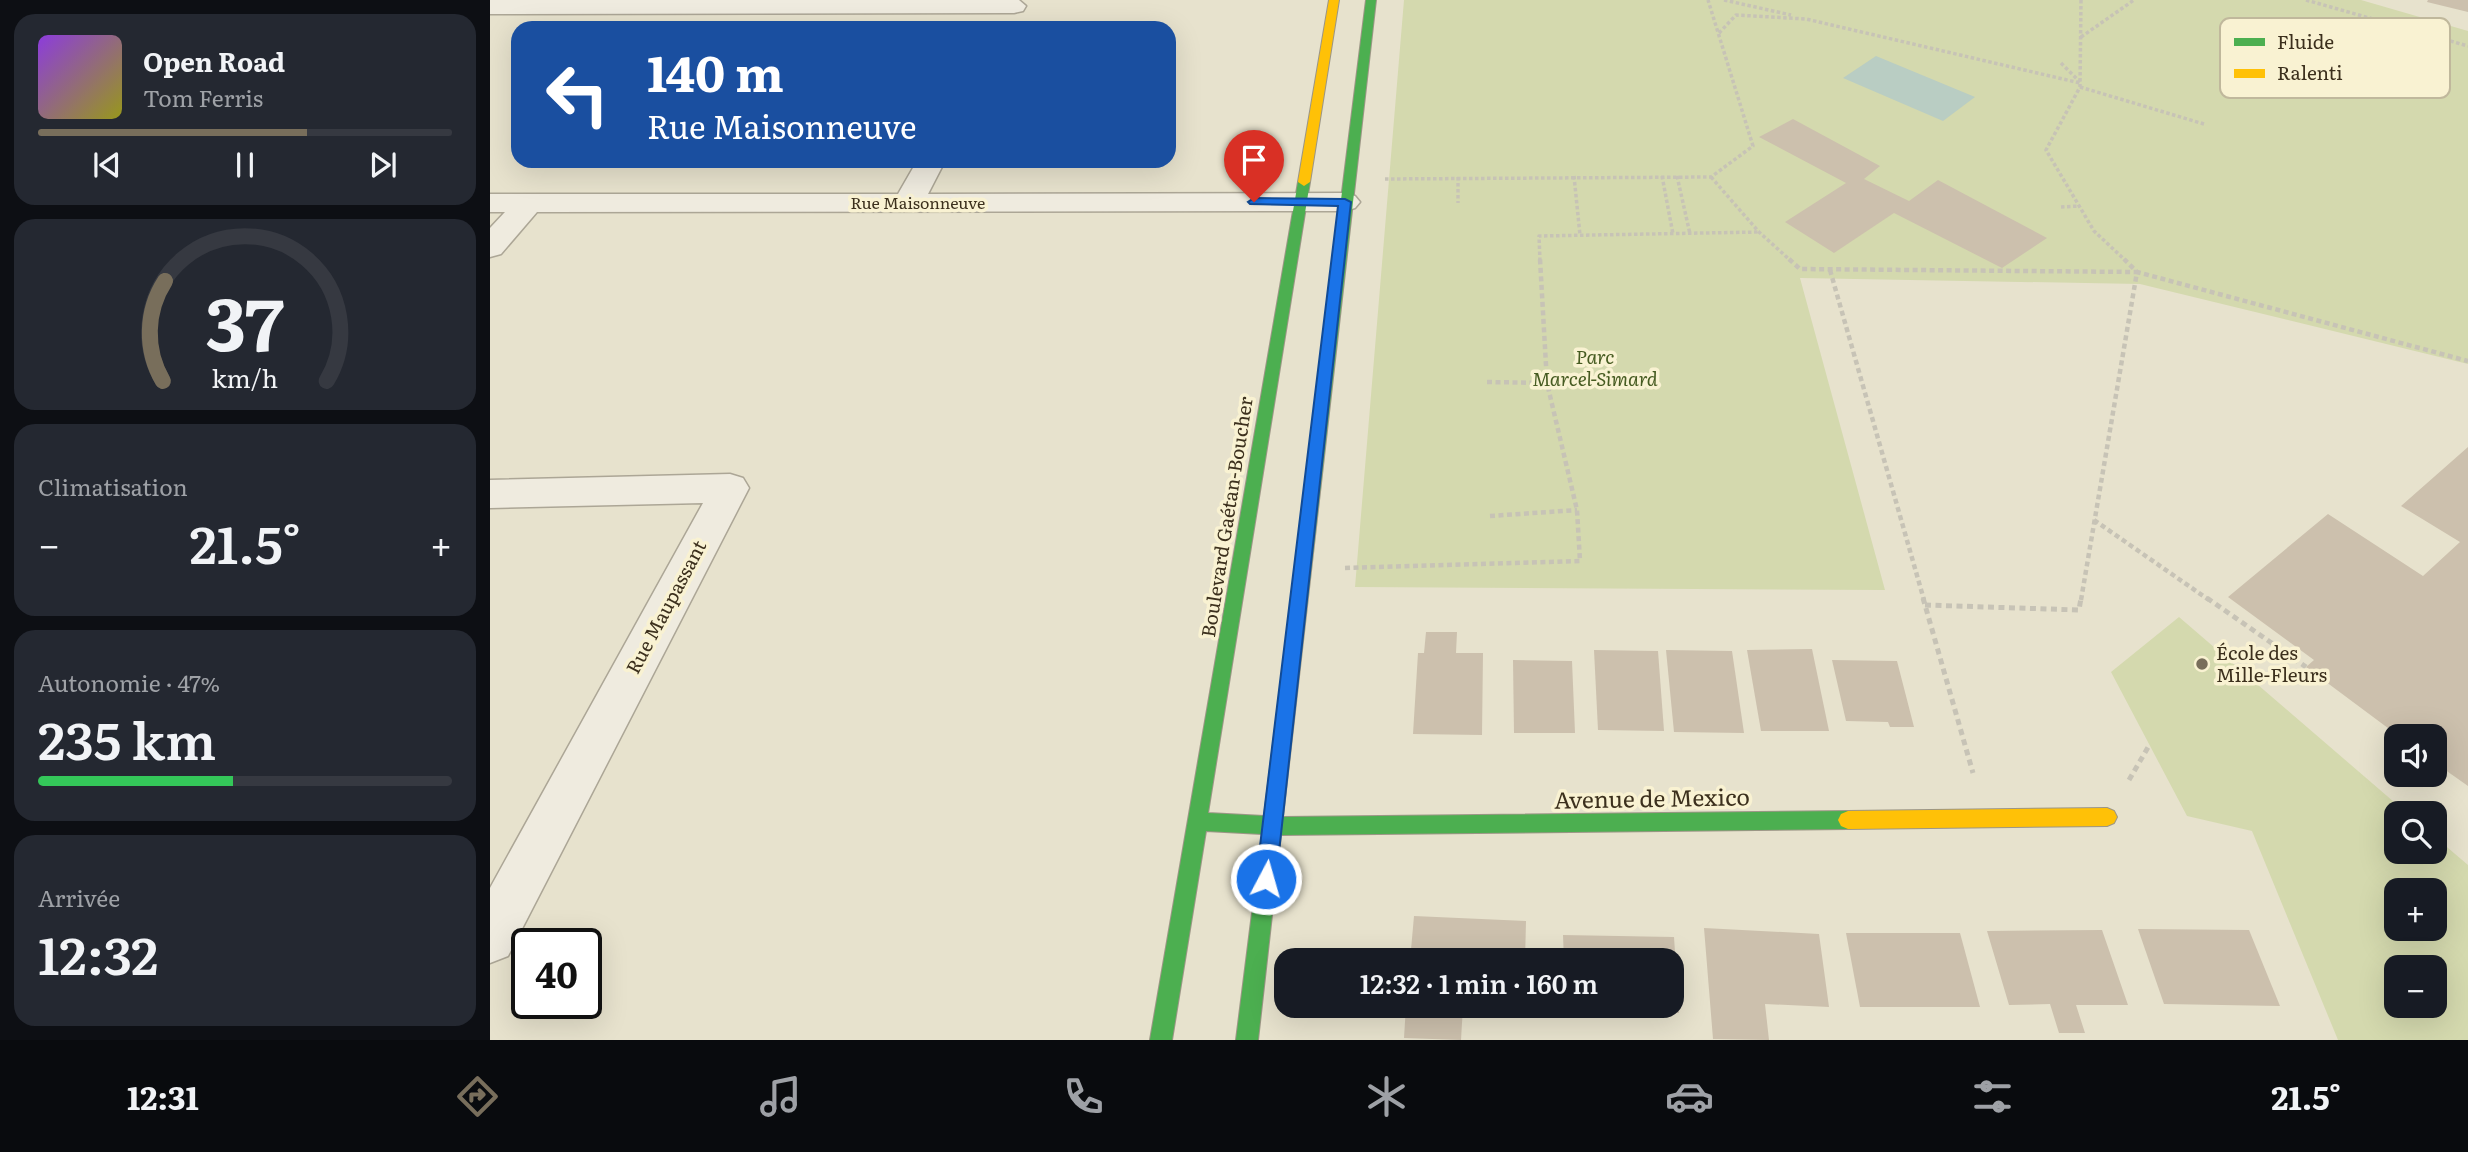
<!DOCTYPE html>
<html lang="fr">
<head>
<meta charset="utf-8">
<style>
  :root { --surface:#171b24; --page:#242831; --text:#f1f3f6; --muted:#9ea1a6; --line:#363941; --accent:#786e5b }
  body { margin:0; font-family:Literata,serif; background:var(--page); color:var(--text); height:100vh; display:flex; flex-direction:column; font-size:26px; white-space:nowrap }
  * { box-sizing:border-box; margin:0 }
  p { font-size:23px; color:var(--muted) }
  .icon { flex:none; width:38px; height:38px; fill:none; stroke:currentColor; stroke-width:2; stroke-linecap:round; stroke-linejoin:round }
  .map { position:relative; flex:1; overflow:hidden }
  .details { display:flex; flex-direction:column; gap:14px; padding:14px; background:#0d0f14; width:490px }
  .details>* { flex:none }
  .top-card { position:absolute; left:21px; top:21px; width:665px; height:147px; border-radius:21px; box-shadow:0 7px 28px #0002; background:#1a4fa0; color:#fff; overflow:hidden }
  .fabs { position:absolute; left:1894px; top:724px; display:grid; gap:14px }
  .fabs a { display:grid; place-items:center; width:63px; height:63px; border-radius:14px; background:var(--surface); box-shadow:0 7px 28px #0002; font-size:35px }
  .speed { position:absolute; left:21px; top:928px; display:flex; gap:14px; font-size:35px; font-weight:700; text-align:center }
  .speed>* { display:grid; place-content:center; width:91px; height:91px; border-radius:50%; background:var(--surface); box-shadow:0 7px 28px #0002; line-height:1 }
  .speed .limit { border:4px solid #111; border-radius:10px; background:#fff; color:#111 }
  .pin { position:absolute; display:grid; place-items:center; width:60px; height:60px; color:#fff; margin:-72px -30px; border-radius:50% 50% 50% 0; rotate:-45deg; box-shadow:0 0 7px #0007 }
  .pin .icon { rotate:45deg }
  .me { position:absolute; width:77px; margin:-38px; rotate:6deg; stroke-linejoin:round; filter:drop-shadow(0 0 5px #0008) }
  .turn { display:flex; align-items:center; gap:24px; height:147px; padding:0 21px; font-size:32px }
  .turn .icon { width:91px; height:91px; stroke-width:2.5 }
  .turn b { display:block; font-size:49px; line-height:60px }
  .big { font-size:52px; font-weight:600; line-height:1.1 }
  .details .widget { flex:1; display:flex; flex-direction:column; justify-content:center; gap:10px; min-width:0; padding:0 24px; border-radius:21px; background:var(--page) }
  .details .dial { align-items:center; gap:0 }
  .dial svg { height:182px; overflow:visible; fill:none; stroke:var(--line); stroke-width:7; stroke-linecap:round; text-anchor:middle }
  .dial text { fill:var(--text); stroke:none }
  .song { display:flex; align-items:center; gap:21px }
  .cover { width:84px; height:84px; border-radius:10px; background:linear-gradient(135deg,hsl(270 70% 55%),hsl(60 70% 35%)) }
  .played { height:7px; border-radius:4px; background:linear-gradient(90deg,var(--accent) 65%,var(--line) 65%) }
  .keys { display:flex; justify-content:space-around; direction:ltr }
  .heat { display:flex; justify-content:space-between; align-items:center; font-size:38px; direction:ltr }
  .charge { height:10px; border-radius:5px; background:linear-gradient(90deg,#34c759 47%,var(--line) 0) }
  .trip { position:absolute; left:784px; top:948px; width:410px; height:70px; border-radius:21px; background:var(--surface); box-shadow:0 7px 28px #0002; font-weight:600; line-height:70px; text-align:center }
  .tabs { display:flex; height:112px; justify-content:space-around; align-items:center; background:#090b0e; color:var(--muted) }
  .tabs .icon { width:49px; height:49px }
  .tabs .selected { color:var(--accent) }
  .tabs b { font-size:32px; color:var(--text) }
  main { display:flex; flex:1; min-height:0 }
  .map>svg:first-child { display:block }
</style>
</head>
<body>
<main>
<section class="details">
<div class="widget">
<div class="song"><i class="cover"></i><div><b>Open Road</b><p>Tom Ferris</p></div></div>
<div class="played"></div>
<div class="keys"><svg class="icon" aria-label="previous" viewBox="0 0 24 24"><path d="M18 5L8 12l10 7zM5 5v14"/></svg><svg class="icon" aria-label="pause" viewBox="0 0 24 24"><path d="M8 5v14M16 5v14"/></svg><svg class="icon" aria-label="next" viewBox="0 0 24 24"><path d="M6 5l10 7-10 7zM19 5v14"/></svg></div>
</div>
<div class="widget dial"><svg viewBox="0 0 100 80">
<path d="M14 69A42 42 0 1 1 86 69"/>
<path d="M14 69A42 42 0 0 1 15 25" stroke="#786e5b"/>
<text x="50" y="56" font-size="32" font-weight="700">37</text>
<text x="50" y="72" font-size="11">km/h</text>
</svg></div>
<div class="widget"><p>Climatisation</p>
<div class="heat"><a>−</a><b class="big">21.5°</b><a>+</a></div>
</div>
<div class="widget"><p>Autonomie · 47%</p><b class="big">235 km</b><div class="charge"></div></div>
<div class="widget"><p>Arrivée</p><b class="big">12:32</b></div>
</section>
<div class="map">
<svg width="1978" height="1040" viewBox="0 0 1978 1040">
  <rect width="100%" height="100%" fill="#e7e2cd"/>
  <g fill="#d4d9ae" fill-rule="evenodd">
    <path d="M914,0H1871L1978,31V364L1650,284L1310,278L1395,590L865,587Z"/>
    <path d="M1689,617L1918,814H1906V852H1944V836L1978,865V1040H1848L1762,831L1697,816L1621,672ZM1906,891H1944V929H1906ZM1906,968H1944V1006H1906Z"/>
  </g>
  <path fill="#b9cdc3" d="M1386,56L1485,97L1453,121L1353,78Z"/>
  <g fill="#ccc0ad">
    <path d="M1938,0H1978V12L1937,2Z"/>
    <path d="M1303,119L1390,166L1374,179L1419,201L1448,180L1557,238L1512,268L1404,213L1344,253L1295,222L1356,183L1269,137Z"/>
    <path d="M1978,447V786L1944,762V737H1910L1816,667L1824,660L1738,597L1838,514L1933,576L1970,542L1911,506Z"/>
    <path d="M936,632H967L966,653H993L992,735L923,734L928,653H934Z"/>
    <path d="M1322,649L1339,731H1271L1257,650Z"/>
    <path d="M1104,650L1168,651L1174,731L1108,730Z"/>
    <path d="M1176,650L1242,651L1254,733L1184,732Z"/>
    <path d="M1023,660L1082,661L1085,733H1024Z"/>
    <path d="M1342,660L1407,661L1424,727H1400L1398,722L1356,721Z"/>
    <path d="M924,916L1036,921L1035,961H920Z"/>
    <path d="M1214,928L1329,934L1339,1007L1275,1004L1279,1040L1223,1039Z"/>
    <path d="M1648,929L1759,930L1790,1006L1674,1004Z"/>
    <path d="M1612,930L1638,1005H1586L1595,1033H1569L1560,1004L1519,1005L1497,931Z"/>
    <path d="M1356,933H1470L1490,1007H1370Z"/>
    <path d="M1073,935L1184,937L1189,1013L1075,1010V1006H1181V961H1074Z"/>
    <path d="M916,1006H973L971,1040L914,1038Z"/>
  </g>
  <g fill="none" stroke-linecap="round" stroke-linejoin="round">
    <defs>
      <g id="street">
        <path d="M0,0H529L536,6L533,11L524,13L0,14Z"/>
        <path d="M427,161H455L438,194L855,193L865,196L870,202L865,208L855,211L47,212L11,254L0,257V228L15,212H0V194H408Z"/>
        <path d="M240,474L253,478L259,488L18,956L0,963V888L213,503L0,508V480Z"/>
      </g>
      <path id="fast" d="M876,0H886L793,817L1358,811L1365,814L1368,820L1365,826L1358,829L791,835L768,1040H746L772,834L716,831L682,1040H660L808,182L814,178L820,182L718,813L774,816Z"/>
      <g id="slow">
        <path d="M839,0H849L820,182L814,186L808,182Z"/>
        <path d="M1617,808L1624,811L1627,817L1624,823L1617,826L1358,829L1351,826L1348,820L1351,814L1358,811Z"/>
      </g>
    </defs>
    <use href="#street" stroke="#aca696" stroke-width="3"/>
    <use href="#fast" stroke="#9c9686" stroke-width="2"/>
    <use href="#slow" stroke="#9c9686" stroke-width="2"/>
    <g stroke="#c7c3b6" stroke-width="3.5" stroke-dasharray="3.5 2.5" stroke-linecap="butt">
      <path d="M1234,0L1301,15"/>
      <path d="M1591,0L1590,87L1556,150L1604,231L1636,261"/>
      <path d="M1816,0L1978,46"/>
      <path d="M1229,33L1246,15L1316,19L1590,83"/>
      <path d="M1591,37L1644,0"/>
      <path d="M1571,63L1590,82"/>
      <path d="M1590,87L1714,124"/>
      <path d="M1084,176L1090,235"/>
      <path d="M1172,176L1183,234"/>
      <path d="M1187,176L1200,234"/>
      <path d="M968,177V203"/>
      <path d="M1221,177L1269,232L1301,261"/>
      <path d="M895,179L1221,177L1263,146L1218,0"/>
      <path d="M1571,207L1589,206"/>
      <path d="M1050,261L1049,236L1269,232"/>
    </g>
    <g stroke="#c7c3b6" stroke-width="4.5" stroke-dasharray="5 3.5" stroke-linecap="butt">
      <path d="M1299,259L1310,269L1647,272L1634,259"/>
      <path d="M1340,270L1434,600"/>
      <path d="M997,382L1057,383"/>
      <path d="M1000,516L1087,510"/>
      <path d="M1604,520L1719,600"/>
      <path d="M855,568L1090,561L1087,510L1057,383L1050,259"/>
      <path d="M1591,600L1647,272L1978,361"/>
    </g>
    <g stroke="#c7c3b6" stroke-width="5" stroke-dasharray="6 4.5" stroke-linecap="butt">
      <path d="M1433,598L1483,773"/>
      <path d="M1717,598L1816,667"/>
      <path d="M1435,605L1589,610L1591,598"/>
      <path d="M1639,780L1660,744"/>
    </g>
    <use href="#street" fill="#efebdf" fill-rule="evenodd"/>
    <use href="#fast" fill="#4caf50" fill-rule="evenodd"/>
    <use href="#slow" fill="#ffc107" fill-rule="evenodd"/>
  </g>
  <path fill="#1a73e8" stroke="#114b97" stroke-width="2" d="M764,198L855,199L861,202L786,879L783,886L776,889L769,886L766,879L848,206L760,204L758,202Z"/>
  <circle fill="#786e5b" stroke="#f9f2d2" stroke-width="2.5" cx="1712" cy="664" r="7"/>
  <g text-anchor="middle" stroke-width="7" stroke-linejoin="round" paint-order="stroke">
    <g font-size="16" fill="#3c301d" stroke="#f9f2d2">
      <text x="428" y="209">Rue Maisonneuve</text>
    </g>
    <g font-size="19" font-style="italic" fill="#465b21" stroke="#f9f2d2">
      <text x="1105" y="364">Parc<tspan x="1105" dy="22">Marcel-Simard</tspan></text>
    </g>
    <g font-size="19" fill="#3c301d" stroke="#f9f2d2">
      <text transform="translate(737 517) rotate(-81)" y="7">Boulevard Gaétan-Boucher</text>
      <text transform="translate(176 607) rotate(-62)" y="7">Rue Maupassant</text>
    </g>
    <g font-size="19" fill="#3c301d" stroke="#f9f2d2" text-anchor="start">
      <text x="1726" y="660">École des<tspan x="1726" dy="22">Mille-Fleurs</tspan></text>
    </g>
    <g font-size="23" fill="#3c301d" stroke="#f9f2d2">
      <text transform="translate(1162 799) rotate(-1)" y="8">Avenue de Mexico</text>
    </g>
  </g>
  <rect x="1730" y="18" width="230" height="80" rx="10" fill="#f9f2d2" stroke="#c0b89c" stroke-width="2"/>
  <rect x="1744" y="38" width="31" height="8" fill="#4caf50"/>
  <rect x="1744" y="69" width="31" height="9" fill="#ffc107"/>
  <g font-size="19" fill="#3c301d">
    <text x="1787" y="49">Fluide</text>
    <text x="1787" y="80">Ralenti</text>
  </g>
</svg>
<div class="fabs">
<a><svg class="icon" aria-label="sound" viewBox="0 0 24 24"><path d="M4 9h4l5-4v14l-5-4H4zM17 9q2 3 0 6"/></svg></a>
<a><svg class="icon" aria-label="search" viewBox="0 0 24 24"><circle cx="10" cy="10" r="6"/><path d="M15 15l6 6"/></svg></a>
<a>+</a>
<a>−</a>
</div>
<div class="speed"><div class="limit">40</div></div>
<div class="pin" style="left:764px;top:202px;background:#d93025"><svg class="icon" aria-label="arrive" viewBox="0 0 24 24"><path d="M6 21V4h12l-3 4 3 4H6"/></svg></div>
<svg class="me" style="left:776px;top:879px" viewBox="-20 -20 40 40"><circle r="17" fill="#1a73e8" stroke="#fff" stroke-width="3"/><path d="M0-11L8 9 0 5-8 9z" fill="#fff"/></svg>
<div class="trip">12:32 · 1 min · 160 m</div>
<div class="top-card">
<div class="turn"><svg class="icon" aria-label="left" viewBox="0 0 24 24"><path d="M17 20v-9H6M10 6l-5 5 5 5"/></svg><div><b>140 m</b>Rue Maisonneuve</div></div>
</div>
</div>
</main>
<nav class="tabs">
<b>12:31</b>
<svg class="icon selected" aria-label="directions" viewBox="0 0 24 24"><path d="M12 3l9 9-9 9-9-9zM9 14v-3h6M13 9l2 2-2 2"/></svg>
<svg class="icon" aria-label="music" viewBox="0 0 24 24"><path d="M9 18V5l10-2v13"/><circle cx="6" cy="18" r="3"/><circle cx="16" cy="16" r="3"/></svg>
<svg class="icon" aria-label="phone" viewBox="0 0 24 24"><path d="M5 4h4l2 5-3 2q2 4 5 5l2-3 5 2v4C11 20 4 13 5 4z"/></svg>
<svg class="icon" aria-label="climate" viewBox="0 0 24 24"><path d="M12 3v18M4 7l16 10M4 17L20 7"/></svg>
<svg class="icon" aria-label="car" viewBox="0 0 24 24"><path d="M5 17H2v-5l4-1 3-4h7l3 4 3 1v5h-3M9 17h6M6 11h13"/><circle cx="7" cy="17" r="2"/><circle cx="17" cy="17" r="2"/></svg>
<svg class="icon" aria-label="filters" viewBox="0 0 24 24"><path d="M4 7h16M4 17h16"/><circle cx="9" cy="7" r="2"/><circle cx="15" cy="17" r="2"/></svg>
<b>21.5°</b>
</nav>
</body>
</html>
